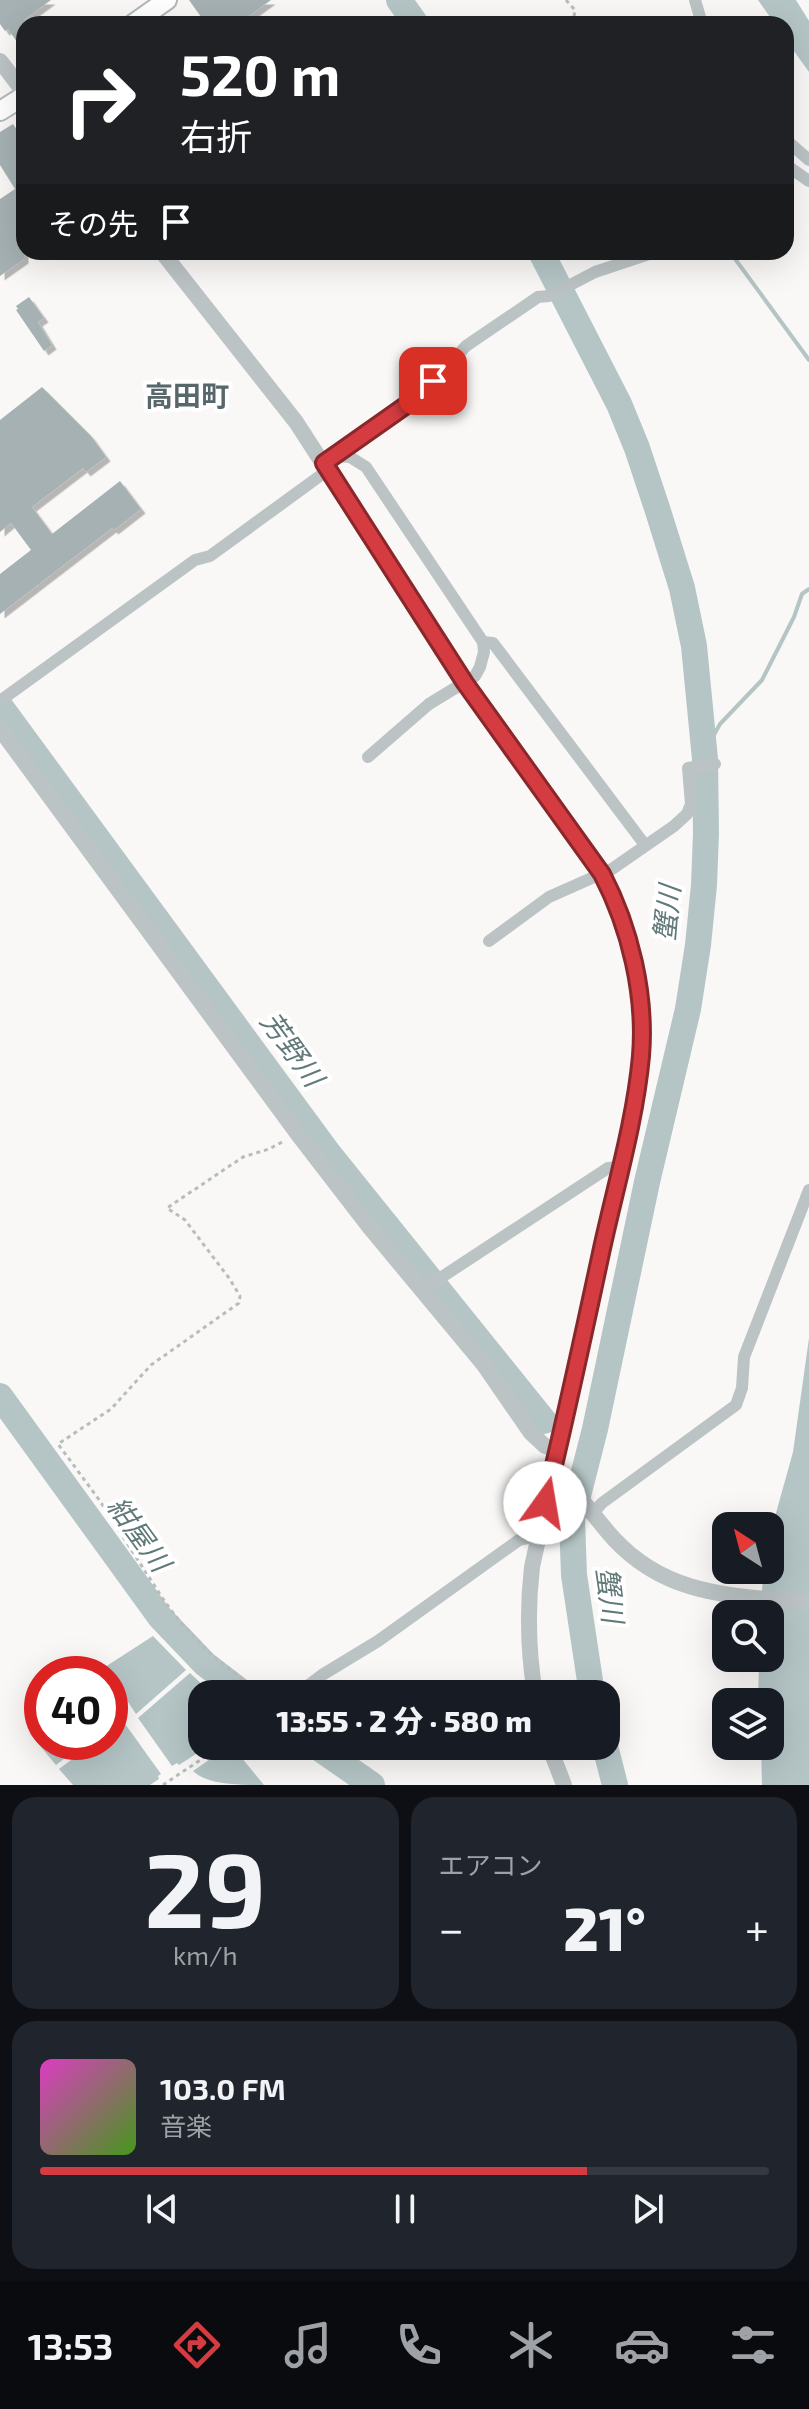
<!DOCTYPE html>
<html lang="ja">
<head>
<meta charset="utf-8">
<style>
  :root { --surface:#171b24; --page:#20242c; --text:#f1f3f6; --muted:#9ea1a6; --line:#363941; --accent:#d43c41 }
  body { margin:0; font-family:"Exo 2","Noto Sans JP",sans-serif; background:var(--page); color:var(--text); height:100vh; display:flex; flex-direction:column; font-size:30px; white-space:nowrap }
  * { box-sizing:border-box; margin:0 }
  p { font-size:26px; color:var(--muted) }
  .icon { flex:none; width:44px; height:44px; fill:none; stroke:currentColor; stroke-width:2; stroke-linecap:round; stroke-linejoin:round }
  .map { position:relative; height:1785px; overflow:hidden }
  .details { display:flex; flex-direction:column; gap:12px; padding:12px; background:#0d0f14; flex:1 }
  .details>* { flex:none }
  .banner { position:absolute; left:16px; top:16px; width:778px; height:244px; border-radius:24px; box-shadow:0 8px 32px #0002; background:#202124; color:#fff; overflow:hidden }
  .needle { width:52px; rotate:324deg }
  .controls { position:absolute; left:712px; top:1512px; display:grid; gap:16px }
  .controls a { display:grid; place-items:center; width:72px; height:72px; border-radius:16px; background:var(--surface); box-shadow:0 8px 32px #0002; font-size:40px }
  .speed { position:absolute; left:24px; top:1656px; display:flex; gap:16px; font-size:40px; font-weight:700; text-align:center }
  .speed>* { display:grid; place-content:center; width:104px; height:104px; border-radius:50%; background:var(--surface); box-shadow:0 8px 32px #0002; line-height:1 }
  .speed .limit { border:12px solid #d22; background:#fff; color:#111 }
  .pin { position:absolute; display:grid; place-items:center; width:68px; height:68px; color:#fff; margin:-34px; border-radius:16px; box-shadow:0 4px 12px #0006 }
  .me { position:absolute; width:88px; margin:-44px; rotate:13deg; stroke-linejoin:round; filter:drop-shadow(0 0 6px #0008) }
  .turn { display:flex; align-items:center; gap:28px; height:168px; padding:0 32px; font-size:36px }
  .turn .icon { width:104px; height:104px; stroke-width:2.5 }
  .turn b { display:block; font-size:56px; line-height:68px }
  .then { display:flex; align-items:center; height:76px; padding:0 32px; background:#0003; gap:16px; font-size:30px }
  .big { font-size:60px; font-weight:800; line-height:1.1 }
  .details .tile { flex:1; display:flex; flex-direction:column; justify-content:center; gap:12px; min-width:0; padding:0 28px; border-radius:24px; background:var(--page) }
  .details .dial { align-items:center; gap:0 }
  .dial b { font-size:104px; line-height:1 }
  .song { display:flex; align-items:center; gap:24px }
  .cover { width:96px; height:96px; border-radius:12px; background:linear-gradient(135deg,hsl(310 70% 55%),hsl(100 70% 35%)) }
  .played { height:8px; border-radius:4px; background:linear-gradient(90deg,var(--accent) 75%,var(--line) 75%) }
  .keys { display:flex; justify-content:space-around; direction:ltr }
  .heat { display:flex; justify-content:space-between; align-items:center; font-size:44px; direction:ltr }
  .details .tiles { flex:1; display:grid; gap:12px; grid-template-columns:1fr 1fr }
  .tile:last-child { grid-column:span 2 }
  .trip { position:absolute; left:188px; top:1680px; width:432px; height:80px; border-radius:24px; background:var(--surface); box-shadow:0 8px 32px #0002; font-weight:800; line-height:80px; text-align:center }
  .tabs { display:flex; height:128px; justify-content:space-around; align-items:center; background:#090b0e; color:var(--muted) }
  .tabs .icon { width:56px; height:56px }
  .tabs .active { color:var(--accent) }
  .tabs b { font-size:36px; color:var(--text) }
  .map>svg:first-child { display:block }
</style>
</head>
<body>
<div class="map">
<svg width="809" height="1785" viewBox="0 0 809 1785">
  <defs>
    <filter id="shadow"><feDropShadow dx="4.5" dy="4.5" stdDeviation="0" flood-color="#0004"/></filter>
  </defs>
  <rect width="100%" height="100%" fill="#f9f8f7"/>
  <g fill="#b5c5c5">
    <path d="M758,0H796L809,21V72L786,40V24H775Z"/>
    <path d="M809,1338V1785H762L761,1746H770V1702H758L759,1658H770V1614H761L763,1572L764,1570H770V1547L776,1513L793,1452Z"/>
    <path d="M153,1636L186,1670L136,1714L105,1667Z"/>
    <path d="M190,1673L212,1694H202V1746H208L179,1765L177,1763L172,1766L138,1718Z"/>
    <path d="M123,1721L161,1774L158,1776L159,1779L150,1785H73L59,1769L95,1742H110V1731Z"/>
    <path d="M42,1722V1742H86L56,1765L30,1734Z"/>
    <path d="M229,1746H232L264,1785C240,1785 207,1785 193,1771Z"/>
  </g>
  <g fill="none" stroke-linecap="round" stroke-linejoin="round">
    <g stroke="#b5c5c5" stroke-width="4">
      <path d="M730,252L809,360"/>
      <path d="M705,751L720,724L762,680L794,617L802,594L809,589"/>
    </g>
    <g stroke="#b5c5c5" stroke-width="26">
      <path d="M399,0L416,24"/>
      <path d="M541,252L619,404L637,448L657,508L682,588L694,646L705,759L706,833L704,885L698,945L688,1009L647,1182L595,1429L572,1519L574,1575L592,1694"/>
      <path d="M0,706L329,1154L544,1421"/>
      <path d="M0,1396L160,1617L205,1664L244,1694"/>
      <path d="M316,1746L372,1785"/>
      <path d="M605,1746L615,1785"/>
    </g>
  </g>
  <g fill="#a6b1b3" filter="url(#shadow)">
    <path d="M0,0H51L24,20V52L8,29L5,31L0,24Z"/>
    <path d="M189,0H271L238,24H206Z"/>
    <path d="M13,124L24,140V259L0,276V199L15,189L0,165V132Z"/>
    <path d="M29,297L44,318L38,322L52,345L44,351L16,310L18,309L16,306Z"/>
    <path d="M42,387L91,436L106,457L86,472L83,468L32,507L52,534L120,481L141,509L114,530L112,528L0,614V574L31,550L11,523L0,532V420Z"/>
  </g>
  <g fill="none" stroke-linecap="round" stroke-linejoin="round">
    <defs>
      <g id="secondary">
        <path d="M133,24L167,0"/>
        <path d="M0,111L24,96"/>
      </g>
    </defs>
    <use href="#secondary" stroke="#b1b9bb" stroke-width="22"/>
    <g stroke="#b7bcbd" stroke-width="3" stroke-dasharray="4 4" stroke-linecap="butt">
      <path d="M566,0L575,10L573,24"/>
      <path d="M262,1694L209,1653L180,1622L163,1599L100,1501L58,1444L111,1409L151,1365L239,1303L240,1296L229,1278L185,1220L167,1208L243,1157L269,1149L284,1141"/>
      <path d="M163,1785L221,1746"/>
    </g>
    <g stroke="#bcc3c4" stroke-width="12">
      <path d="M695,0L702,24"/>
      <path d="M786,140L809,160"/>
      <path d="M786,165L809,181"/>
      <path d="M334,456L350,457L366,467L483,642L484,652L480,667L475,676L429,704L368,757"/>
      <path d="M333,457L422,394L466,346L538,297L549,296L595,272L655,252"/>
      <path d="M483,642L493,643L645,845"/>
      <path d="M0,701L195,560L210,556L328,470"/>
      <path d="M489,941L549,897L612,869L674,826L687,814L691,804L688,768L715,764"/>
      <path d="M422,1290L608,1168L620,1167"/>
      <path d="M594,1512L602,1503L736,1405L742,1388L744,1357L809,1190"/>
      <path d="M297,1694L322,1675L378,1641L519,1540L538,1536"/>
    </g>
    <g stroke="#bcc3c4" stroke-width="16">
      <path d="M0,61L24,92"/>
      <path d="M162,252L296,422L465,683L602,874C631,929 643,990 641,1053C640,1077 633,1102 629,1126L532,1567C527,1610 528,1651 535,1694"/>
      <path d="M0,729L297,1133L371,1229L484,1365L531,1433L545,1446L557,1450"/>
      <path d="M553,1469C577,1490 593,1516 614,1539C669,1598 735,1595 809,1603"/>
      <path d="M549,1746L564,1785"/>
    </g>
    <use href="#secondary" stroke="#fff" stroke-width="18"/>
  </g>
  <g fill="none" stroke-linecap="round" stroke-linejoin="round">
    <defs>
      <path id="route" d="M433,381L422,394L324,463L465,683L602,874C630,928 646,994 641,1056C635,1122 615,1188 601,1253C583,1337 565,1420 545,1503"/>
    </defs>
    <use href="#route" stroke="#8a272a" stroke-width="20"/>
    <use href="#route" stroke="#d43c41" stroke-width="14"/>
  </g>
  <g text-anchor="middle" stroke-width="8" stroke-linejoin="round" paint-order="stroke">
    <g font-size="28" font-weight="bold" fill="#58676b" stroke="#fff">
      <text x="187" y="406">高田町</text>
    </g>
    <g font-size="28" font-style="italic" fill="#617979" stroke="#fff">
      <text transform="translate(667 913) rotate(-84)" y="10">蟹川</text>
      <text transform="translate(292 1049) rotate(54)" y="10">芳野川</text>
      <text transform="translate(139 1534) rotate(54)" y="10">紺屋川</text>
      <text transform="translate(610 1595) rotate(83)" y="10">蟹川</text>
    </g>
  </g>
</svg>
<div class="controls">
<a><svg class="needle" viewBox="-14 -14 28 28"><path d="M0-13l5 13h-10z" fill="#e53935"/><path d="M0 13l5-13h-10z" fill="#9ea1a6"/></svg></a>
<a><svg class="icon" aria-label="search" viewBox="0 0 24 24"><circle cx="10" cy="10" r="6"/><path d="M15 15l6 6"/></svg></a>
<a><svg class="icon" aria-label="layers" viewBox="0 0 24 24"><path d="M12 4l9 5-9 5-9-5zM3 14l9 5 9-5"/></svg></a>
</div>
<div class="speed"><div class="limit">40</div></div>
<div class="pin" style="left:433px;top:381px;background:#d93025"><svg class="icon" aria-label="arrive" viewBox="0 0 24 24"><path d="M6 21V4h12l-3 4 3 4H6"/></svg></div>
<svg class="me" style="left:545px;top:1503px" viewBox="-20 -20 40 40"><circle r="19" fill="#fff"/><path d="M0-13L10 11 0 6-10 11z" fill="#d43c41"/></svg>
<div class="trip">13:55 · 2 分 · 580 m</div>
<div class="banner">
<div class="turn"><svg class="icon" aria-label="right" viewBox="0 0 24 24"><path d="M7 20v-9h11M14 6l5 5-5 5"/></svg><div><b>520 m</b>右折</div></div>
<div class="then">その先<svg class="icon" aria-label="arrive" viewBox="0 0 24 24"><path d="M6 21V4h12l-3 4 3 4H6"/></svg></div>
</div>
</div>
<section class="details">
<div class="tiles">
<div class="tile dial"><b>29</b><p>km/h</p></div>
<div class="tile"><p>エアコン</p>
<div class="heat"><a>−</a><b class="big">21°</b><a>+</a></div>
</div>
<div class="tile">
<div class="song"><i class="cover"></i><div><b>103.0 FM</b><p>音楽</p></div></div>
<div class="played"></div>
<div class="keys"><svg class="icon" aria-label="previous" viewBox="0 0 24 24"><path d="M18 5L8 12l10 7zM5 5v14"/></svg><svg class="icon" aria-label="pause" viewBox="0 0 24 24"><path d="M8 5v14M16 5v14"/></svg><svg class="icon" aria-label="next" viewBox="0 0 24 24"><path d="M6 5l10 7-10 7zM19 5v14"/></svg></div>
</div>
</div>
</section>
<nav class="tabs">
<b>13:53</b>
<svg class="icon active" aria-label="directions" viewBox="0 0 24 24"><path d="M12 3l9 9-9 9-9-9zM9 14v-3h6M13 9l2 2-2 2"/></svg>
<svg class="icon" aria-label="music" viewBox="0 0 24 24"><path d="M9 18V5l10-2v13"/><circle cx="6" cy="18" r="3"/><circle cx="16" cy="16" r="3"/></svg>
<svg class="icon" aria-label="phone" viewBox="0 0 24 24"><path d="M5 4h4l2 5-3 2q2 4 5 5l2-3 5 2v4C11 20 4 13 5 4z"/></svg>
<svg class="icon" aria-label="climate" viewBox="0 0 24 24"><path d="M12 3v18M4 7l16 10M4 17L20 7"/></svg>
<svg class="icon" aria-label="car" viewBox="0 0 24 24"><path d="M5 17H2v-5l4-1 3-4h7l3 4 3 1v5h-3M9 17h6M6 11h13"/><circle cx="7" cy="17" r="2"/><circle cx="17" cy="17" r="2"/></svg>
<svg class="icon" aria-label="filters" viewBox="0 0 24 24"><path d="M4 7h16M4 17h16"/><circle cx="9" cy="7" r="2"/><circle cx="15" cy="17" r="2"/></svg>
</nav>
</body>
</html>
